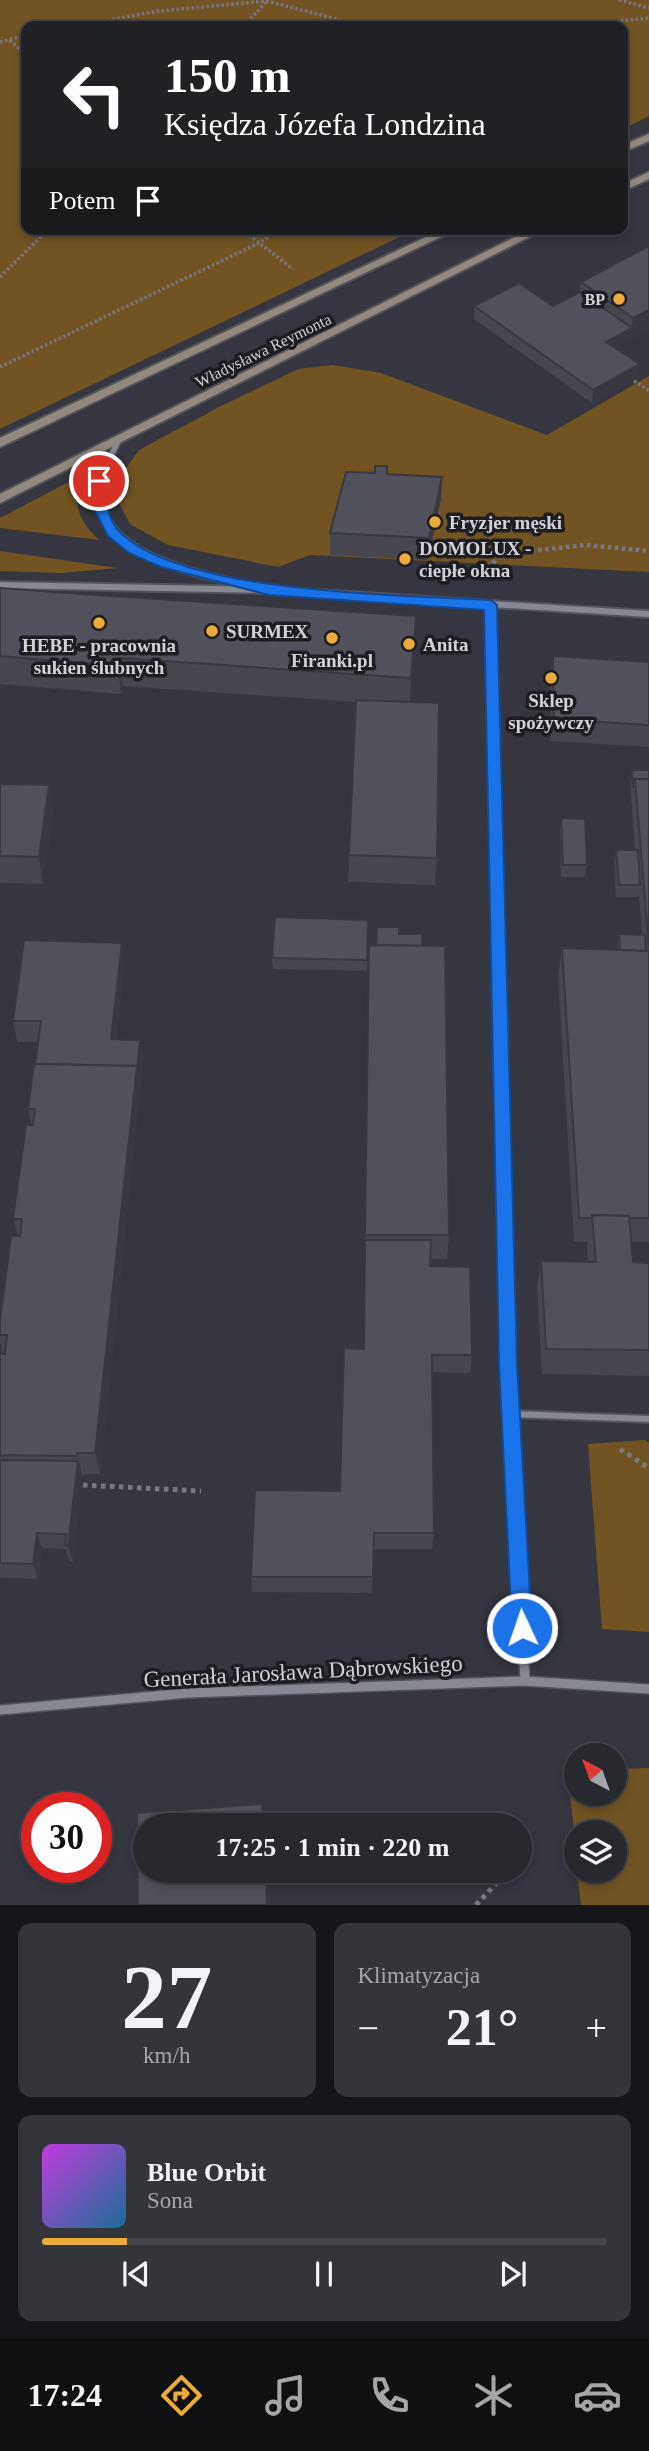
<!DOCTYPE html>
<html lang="pl">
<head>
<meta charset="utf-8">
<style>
  :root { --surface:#28282f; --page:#34343b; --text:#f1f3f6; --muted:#a5a6aa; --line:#44444b; --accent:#ebaa39 }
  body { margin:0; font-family:"Times New Roman",serif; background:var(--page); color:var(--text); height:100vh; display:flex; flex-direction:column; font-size:26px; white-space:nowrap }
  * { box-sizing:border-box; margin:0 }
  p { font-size:23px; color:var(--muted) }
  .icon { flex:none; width:38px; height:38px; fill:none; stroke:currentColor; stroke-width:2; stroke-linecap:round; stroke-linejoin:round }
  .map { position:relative; height:1905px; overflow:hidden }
  .drawer { display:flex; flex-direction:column; gap:18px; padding:18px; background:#16161a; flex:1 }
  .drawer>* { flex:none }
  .banner { position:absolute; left:21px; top:21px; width:607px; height:214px; border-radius:14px; box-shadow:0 4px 10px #0003,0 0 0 2px var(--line); background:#202124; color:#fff; overflow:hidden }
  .needle { width:46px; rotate:319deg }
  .fabs { position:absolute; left:564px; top:1743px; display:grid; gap:14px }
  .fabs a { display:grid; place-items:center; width:63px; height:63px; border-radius:50%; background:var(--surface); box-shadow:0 4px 10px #0003,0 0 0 2px var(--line); font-size:35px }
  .speed { position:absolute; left:21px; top:1792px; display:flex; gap:14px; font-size:35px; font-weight:700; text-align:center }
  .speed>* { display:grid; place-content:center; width:91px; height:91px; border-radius:50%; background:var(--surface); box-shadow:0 4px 10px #0003,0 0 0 2px var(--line); line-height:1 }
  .speed .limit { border:10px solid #d22; background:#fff; color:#111 }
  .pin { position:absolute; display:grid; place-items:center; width:60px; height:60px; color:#fff; margin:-30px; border:4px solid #fff; border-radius:50%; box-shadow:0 2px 7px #0007 }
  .me { position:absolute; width:77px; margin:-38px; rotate:357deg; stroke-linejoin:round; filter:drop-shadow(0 0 5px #0008) }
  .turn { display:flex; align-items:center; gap:24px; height:147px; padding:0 28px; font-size:32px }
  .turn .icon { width:91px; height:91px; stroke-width:2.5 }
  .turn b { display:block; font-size:49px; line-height:60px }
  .then { display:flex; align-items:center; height:66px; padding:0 28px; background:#0003; gap:14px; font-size:26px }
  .big { font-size:52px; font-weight:800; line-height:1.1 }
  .drawer .widget { flex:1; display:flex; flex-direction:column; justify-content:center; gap:10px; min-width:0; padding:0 24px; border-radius:14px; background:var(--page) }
  .drawer .dial { align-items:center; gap:0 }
  .dial b { font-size:91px; line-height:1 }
  .song { display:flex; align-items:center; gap:21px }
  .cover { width:84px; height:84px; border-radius:10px; background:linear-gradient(135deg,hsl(290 70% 55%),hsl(200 70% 35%)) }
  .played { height:7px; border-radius:4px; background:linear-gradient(90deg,var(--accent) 15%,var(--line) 15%) }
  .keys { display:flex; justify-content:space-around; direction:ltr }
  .heat { display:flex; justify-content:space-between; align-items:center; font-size:38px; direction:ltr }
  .drawer .tiles { flex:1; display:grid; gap:18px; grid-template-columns:1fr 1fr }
  .widget:last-child { grid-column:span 2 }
  .trip { position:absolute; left:133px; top:1813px; width:399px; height:70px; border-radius:35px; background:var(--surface); box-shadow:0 4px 10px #0003,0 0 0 2px var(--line); font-weight:800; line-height:70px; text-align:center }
  .tab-bar { display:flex; height:112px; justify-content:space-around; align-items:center; background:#101013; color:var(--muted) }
  .tab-bar .icon { width:49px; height:49px }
  .tab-bar .current { color:var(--accent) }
  .tab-bar b { font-size:32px; color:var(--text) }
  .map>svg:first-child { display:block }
</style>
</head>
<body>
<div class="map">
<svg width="649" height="1905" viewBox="0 0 649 1905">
  <rect width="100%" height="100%" fill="#35363f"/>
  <g fill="#725423">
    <path d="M0,0H649V116L623,129V26H26V229H416L0,429Z"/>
    <path d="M333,365L381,373L547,435L649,376V572L310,555L278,567L168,545L130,524L118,501L121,475L139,450L221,406L298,369Z"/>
    <path d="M84,474C72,503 77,519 99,540L0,528V518Z"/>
    <path d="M0,551L118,568L62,573L0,571Z"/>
    <path d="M645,1440L649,1443V1632L602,1629L588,1444Z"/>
    <path d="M649,1768V1905H581L577,1871H614V1832H576V1853L568,1770H576V1794H614V1769Z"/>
  </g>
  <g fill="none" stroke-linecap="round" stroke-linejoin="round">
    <defs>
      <path id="service" d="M511,1414L649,1419"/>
      <path id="minor-far2" d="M99,489L101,475L120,438"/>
      <g id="minor-far1">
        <path d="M100,487C94,557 202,574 254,587"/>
        <path d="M0,585L269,590L649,614"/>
        <path d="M490,605L502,1111"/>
      </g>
      <g id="minor">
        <path d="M502,1110L508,1363L525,1681"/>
        <path d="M0,1710L188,1693L525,1681L649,1689"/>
      </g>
      <g id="secondary">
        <path d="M649,134V141L623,152V145Z"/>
        <path d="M649,172V179L623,191V184Z"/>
        <path d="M443,229H457L0,447V438Z"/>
        <path d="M531,229H545L0,503V494Z"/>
      </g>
    </defs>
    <use href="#service" stroke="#52545b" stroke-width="10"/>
    <use href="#minor-far2" stroke="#52545b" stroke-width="8"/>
    <use href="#minor-far1" stroke="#52545b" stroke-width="10"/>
    <use href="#minor" stroke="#52545b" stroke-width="12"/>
    <use href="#secondary" stroke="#52545b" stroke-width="4"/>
    <g stroke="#77787f" stroke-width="3.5" stroke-dasharray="2.5 2.5" stroke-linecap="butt">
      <path d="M619,0L649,8"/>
      <path d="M78,26L158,11L267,1L363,26"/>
      <path d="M244,26L267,1"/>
      <path d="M566,26L649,18"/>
      <path d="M10,39L26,36"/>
      <path d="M0,42L9,40L26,54"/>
      <path d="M241,229L293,269"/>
      <path d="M0,277L49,229"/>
      <path d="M0,367L259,243L281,229"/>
      <path d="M630,378L649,391"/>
    </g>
    <path stroke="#77787f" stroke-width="4.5" stroke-dasharray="3.5 3.5" stroke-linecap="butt" d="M482,572L503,554L585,545L649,551"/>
    <g stroke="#77787f" stroke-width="5" stroke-dasharray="4.5 4.5" stroke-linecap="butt">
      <path d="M620,1449L649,1468"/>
      <path d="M83,1485L201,1491"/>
      <path d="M520,1858L532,1845"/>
      <path d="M476,1905L508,1871"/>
    </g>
    <use href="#service" stroke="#868892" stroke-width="6"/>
    <use href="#minor-far2" stroke="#868892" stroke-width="5"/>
    <use href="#minor-far1" stroke="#868892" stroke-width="6"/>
    <use href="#minor" stroke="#868892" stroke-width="9"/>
    <use href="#secondary" fill="#92887d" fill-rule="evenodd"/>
  </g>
  <g fill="#45464e">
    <path d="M649,246V330L616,348L638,377L592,403L474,319V306H553L580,292L581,282Z"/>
    <path d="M387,474L441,499L428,560L330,555V533Z"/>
    <path d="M0,588L414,644L410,702L437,858L435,885L348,882L356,702L123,686L121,694L0,684Z"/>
    <path d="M553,656L649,662V747L551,741L550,678Z"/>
    <path d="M632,770H649V1242H632L633,1262L649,1263V1376L542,1374L537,1287L541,1261H588L587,1242H574L558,975L562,948L617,950L619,934L642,935L639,894L638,897H616L614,862L616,850H635L630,782Z"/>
    <path d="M0,784L49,785L53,812L43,884L0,883Z"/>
    <path d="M561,818L587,865L585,877H561L560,830Z"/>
    <path d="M368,920L367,971L273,969L272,958Z"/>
    <path d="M399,934L422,946L449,1235L447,1259H430V1266L472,1355L470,1373L432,1372L434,1533L432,1549H374L372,1593L252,1592L251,1577L340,1491L364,1349L368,972L376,945Z"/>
    <path d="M124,963L116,1039L143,1060L100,1474L82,1475L73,1562L69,1561L66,1549L42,1548L38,1579L0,1578V1354H3L0,1342V1321L18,1236L13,1219L32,1125L28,1109L39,1042H17L13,1021Z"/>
  </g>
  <g fill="#383940">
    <path d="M649,310V330L605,355L606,342L632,328L633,318Z"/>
    <path d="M640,364L638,377L592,403L593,390Z"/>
    <path d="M442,477L441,499L428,560L429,538Z"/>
    <path d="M416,616L414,644L410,706L411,678Z"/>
    <path d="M120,658L123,686L121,694L118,666Z"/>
    <path d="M49,785L53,812L43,884L39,857Z"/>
    <path d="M122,943L124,963L114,1059L111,1039Z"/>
    <path d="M140,1040L143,1060L140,1091L100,1474L95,1453Z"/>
    <path d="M77,1453L82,1475L73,1562L68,1546L78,1461Z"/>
    <path d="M37,1533L42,1548L38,1579L33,1564Z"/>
  </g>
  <g fill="#50515b" stroke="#383940" stroke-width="2">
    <path d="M649,246V310L633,318L581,282Z"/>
    <path d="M519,283L553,306L580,292L632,328L606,342L640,364L593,390L474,306Z"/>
    <path d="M375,466H387V474L442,477L429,538L330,533L346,472L375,473Z"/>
    <path d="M0,588L95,595L416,616L411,678L120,658L118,666L0,656Z"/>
    <path d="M553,656L649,662V725L554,719Z"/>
    <path d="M356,700L439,703L437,858L349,855Z"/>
    <path d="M632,770H649V779H635L633,788Z"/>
    <path d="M635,779H649V948Z"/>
    <path d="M0,784L49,785L39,857L0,856Z"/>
    <path d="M561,818L585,819L587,865H563Z"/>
    <path d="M616,850H638L640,885H619Z"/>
    <path d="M275,917L368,920L367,960L272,958Z"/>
    <path d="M377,927H399V934H422V946L376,945Z"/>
    <path d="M619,934L645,935L646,951L620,950Z"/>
    <path d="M24,940L122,943L111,1039L140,1040L137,1071V1066L35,1064L41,1021H13Z"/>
    <path d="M369,945L445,946L449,1235H365Z"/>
    <path d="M562,948L649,951V1218H629V1216L592,1215V1218H579Z"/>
    <path d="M34,1064L137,1066L95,1453H77V1456L0,1455V1354H5L7,1335H0V1321L11,1236H20L22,1219H13L26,1125H33L35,1109H28Z"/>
    <path d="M592,1215L629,1216L633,1262L649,1263V1350L546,1349L541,1261L596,1262Z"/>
    <path d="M365,1240H431L430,1266L470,1267L472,1355H432L434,1533H374L373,1577H251L255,1490L340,1491L344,1348L364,1349Z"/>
    <path d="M0,1460L78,1461L68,1546L65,1545L66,1534L37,1533L33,1564L0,1563Z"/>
    <path d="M262,1804L263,1825H145V1871H266L267,1905H138L137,1813Z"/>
  </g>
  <path fill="#1a73e8" stroke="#114b97" stroke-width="2" d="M99,477L105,481C106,499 106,517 119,531C179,594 404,595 491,600L497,605L517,1363L532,1628L529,1635L522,1637L515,1635L512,1628L499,1363L484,610L269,595L161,567L129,553L108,536L93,507L92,481Z"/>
  <g fill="#ebaa39" stroke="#1d1e22" stroke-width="2.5">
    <circle cx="619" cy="299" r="7"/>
    <circle cx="435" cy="522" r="7"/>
    <circle cx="405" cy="559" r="7"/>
    <circle cx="99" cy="623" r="7"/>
    <circle cx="212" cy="631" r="7"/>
    <circle cx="332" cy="638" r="7"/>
    <circle cx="409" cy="644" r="7"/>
    <circle cx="551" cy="678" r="7"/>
  </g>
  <g text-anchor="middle" stroke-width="7" stroke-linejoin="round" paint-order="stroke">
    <g font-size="16" font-weight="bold" fill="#d1d2d7" stroke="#1d1e22" text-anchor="end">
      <text x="605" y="305">BP</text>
    </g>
    <g font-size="16" fill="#d1d2d7" stroke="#1d1e22">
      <text transform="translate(263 350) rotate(-26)" y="6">Władysława Reymonta</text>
    </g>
    <g font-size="19" font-weight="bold" fill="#d1d2d7" stroke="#1d1e22" text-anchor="start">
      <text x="449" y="529">Fryzjer męski</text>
      <text x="419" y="555">DOMOLUX -<tspan x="419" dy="22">ciepłe okna</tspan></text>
      <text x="226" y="638">SURMEX</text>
      <text x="423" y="651">Anita</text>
      <text x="99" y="652" text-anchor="middle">HEBE - pracownia<tspan x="99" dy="22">sukien ślubnych</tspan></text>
      <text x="332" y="667" text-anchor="middle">Firanki.pl</text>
      <text x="551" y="707" text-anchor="middle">Sklep<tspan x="551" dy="22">spożywczy</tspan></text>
    </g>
    <g font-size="23" fill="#d1d2d7" stroke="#1d1e22">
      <text transform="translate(303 1671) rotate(-3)" y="8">Generała Jarosława Dąbrowskiego</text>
    </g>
  </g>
</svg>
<div class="fabs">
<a><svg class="needle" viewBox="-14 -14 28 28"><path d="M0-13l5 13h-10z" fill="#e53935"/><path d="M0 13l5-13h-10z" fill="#a5a6aa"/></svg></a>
<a><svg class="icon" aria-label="layers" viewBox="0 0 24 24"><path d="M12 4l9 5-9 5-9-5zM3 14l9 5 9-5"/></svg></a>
</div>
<div class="speed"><div class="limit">30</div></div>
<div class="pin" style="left:99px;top:481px;background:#d93025"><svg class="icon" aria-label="arrive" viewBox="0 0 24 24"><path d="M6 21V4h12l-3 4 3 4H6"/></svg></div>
<svg class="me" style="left:522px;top:1628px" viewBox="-20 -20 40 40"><circle r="17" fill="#1a73e8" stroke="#fff" stroke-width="3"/><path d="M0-11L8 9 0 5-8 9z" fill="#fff"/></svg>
<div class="trip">17:25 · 1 min · 220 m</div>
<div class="banner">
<div class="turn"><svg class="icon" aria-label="left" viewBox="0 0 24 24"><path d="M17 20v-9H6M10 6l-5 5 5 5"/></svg><div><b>150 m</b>Księdza Józefa Londzina</div></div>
<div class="then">Potem<svg class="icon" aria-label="arrive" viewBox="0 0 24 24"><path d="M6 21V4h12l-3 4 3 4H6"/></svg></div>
</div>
</div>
<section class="drawer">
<div class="tiles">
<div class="widget dial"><b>27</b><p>km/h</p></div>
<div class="widget"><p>Klimatyzacja</p>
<div class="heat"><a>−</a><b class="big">21°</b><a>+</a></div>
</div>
<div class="widget">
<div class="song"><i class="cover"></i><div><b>Blue Orbit</b><p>Sona</p></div></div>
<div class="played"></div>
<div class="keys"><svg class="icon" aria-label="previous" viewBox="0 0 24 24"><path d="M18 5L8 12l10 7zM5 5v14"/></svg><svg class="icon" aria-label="pause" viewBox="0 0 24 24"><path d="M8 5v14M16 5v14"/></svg><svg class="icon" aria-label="next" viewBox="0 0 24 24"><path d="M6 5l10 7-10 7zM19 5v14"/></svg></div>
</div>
</div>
</section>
<nav class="tab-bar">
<b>17:24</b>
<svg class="icon current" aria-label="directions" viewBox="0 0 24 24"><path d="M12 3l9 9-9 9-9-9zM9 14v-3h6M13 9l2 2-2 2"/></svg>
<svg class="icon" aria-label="music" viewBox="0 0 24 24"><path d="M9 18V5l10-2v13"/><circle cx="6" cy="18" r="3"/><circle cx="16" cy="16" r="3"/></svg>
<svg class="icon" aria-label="phone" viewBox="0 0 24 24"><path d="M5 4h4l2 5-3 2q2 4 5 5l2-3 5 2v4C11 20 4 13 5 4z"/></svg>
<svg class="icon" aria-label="climate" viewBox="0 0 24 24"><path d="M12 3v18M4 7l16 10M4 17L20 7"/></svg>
<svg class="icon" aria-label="car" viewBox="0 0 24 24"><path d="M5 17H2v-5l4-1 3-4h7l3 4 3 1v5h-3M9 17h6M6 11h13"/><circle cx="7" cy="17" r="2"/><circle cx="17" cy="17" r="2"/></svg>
</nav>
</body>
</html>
